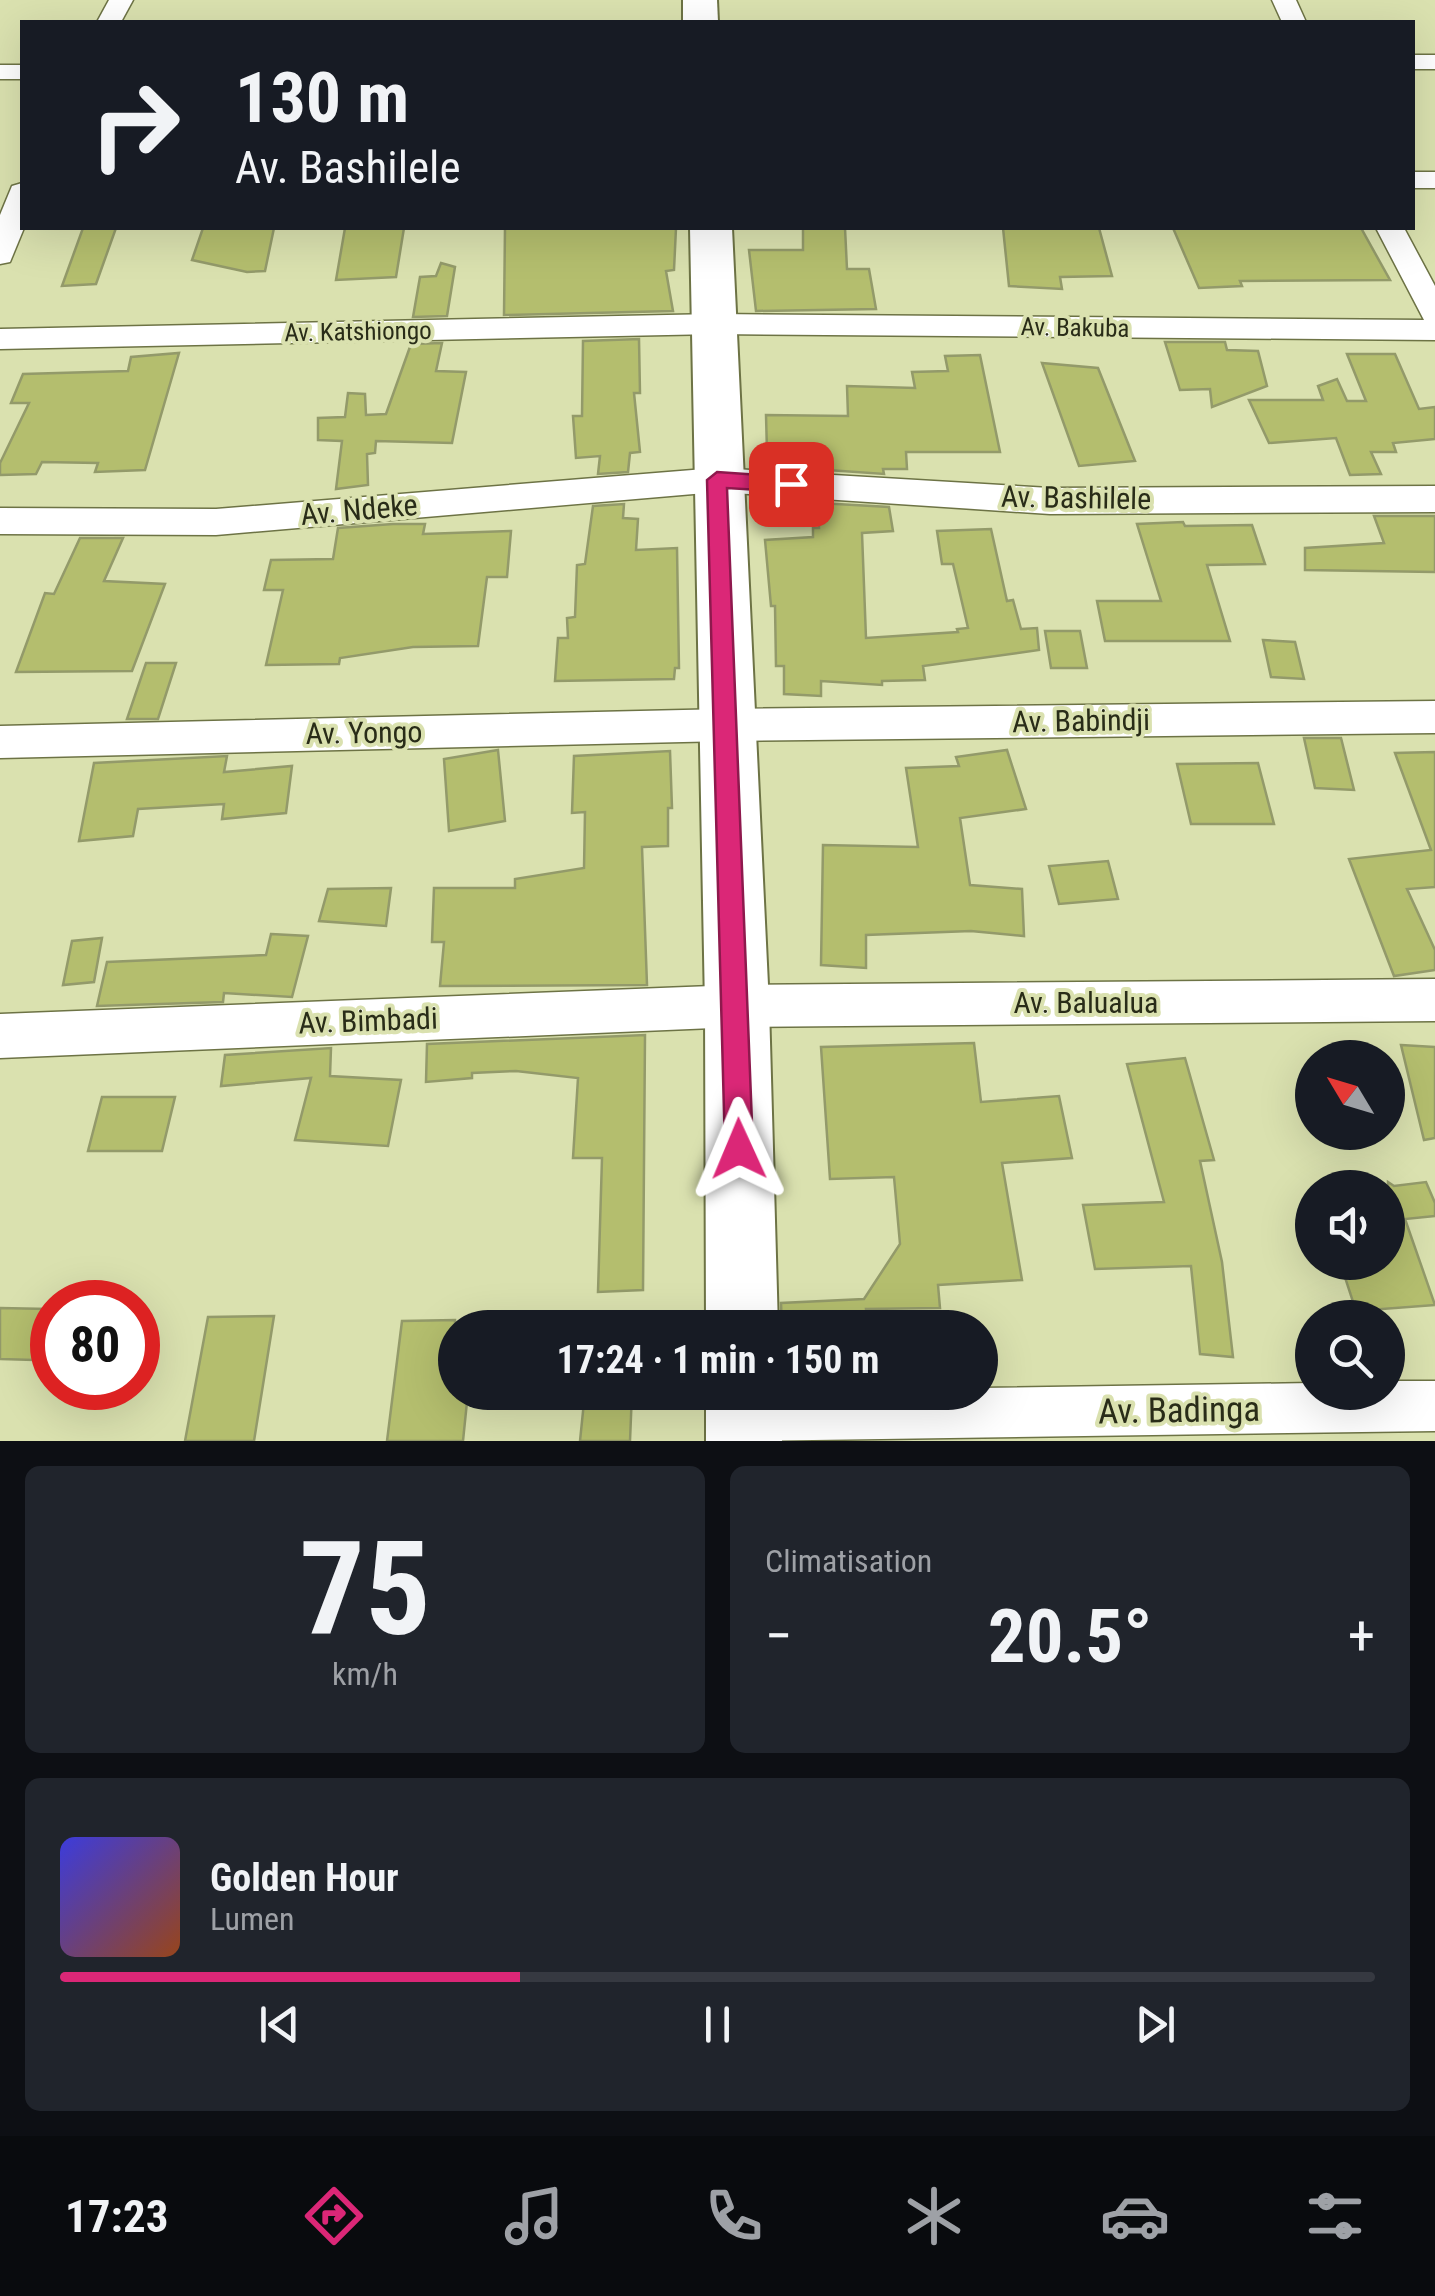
<!DOCTYPE html>
<html lang="fr">
<head>
<meta charset="utf-8">
<style>
  :root { --surface:#171b24; --page:#20242c; --text:#f1f3f6; --muted:#9ea1a6; --line:#363941; --accent:#db2777 }
  body { margin:0; font-family:"Roboto Condensed",sans-serif; background:var(--page); color:var(--text); height:100vh; display:flex; flex-direction:column; font-size:38px; white-space:nowrap }
  * { box-sizing:border-box; margin:0 }
  p { font-size:32px; color:var(--muted) }
  .icon { flex:none; width:55px; height:55px; fill:none; stroke:currentColor; stroke-width:2; stroke-linecap:round; stroke-linejoin:round }
  .map { position:relative; height:1441px; overflow:hidden }
  .panel { display:flex; flex-direction:column; gap:25px; padding:25px; background:#0d0f14; flex:1 }
  .panel>* { flex:none }
  .top-card { position:absolute; left:20px; top:20px; width:1395px; height:210px; border-radius:0px; box-shadow:0 10px 40px #0002; background:#171b24; color:var(--text); overflow:hidden }
  .needle { width:65px; rotate:308deg }
  .buttons { position:absolute; left:1295px; top:1040px; display:grid; gap:20px }
  .buttons a { display:grid; place-items:center; width:110px; height:110px; border-radius:50%; background:var(--surface); box-shadow:0 10px 40px #0002; font-size:50px }
  .speed { position:absolute; left:30px; top:1280px; display:flex; gap:20px; font-size:50px; font-weight:700; text-align:center }
  .speed>* { display:grid; place-content:center; width:130px; height:130px; border-radius:50%; background:var(--surface); box-shadow:0 10px 40px #0002; line-height:1 }
  .speed .limit { border:15px solid #d22; background:#fff; color:#111 }
  .pin { position:absolute; display:grid; place-items:center; width:85px; height:85px; color:#fff; margin:-42px; border-radius:20px; box-shadow:0 5px 15px #0006 }
  .me { position:absolute; width:110px; margin:-55px; rotate:359deg; stroke-linejoin:round; filter:drop-shadow(0 0 8px #0008) }
  .turn { display:flex; align-items:center; gap:35px; height:210px; padding:0 50px; font-size:45px }
  .turn .icon { width:130px; height:130px; stroke-width:2.5 }
  .turn b { display:block; font-size:70px; line-height:85px }
  .big { font-size:75px; font-weight:700; line-height:1.1 }
  .panel .tile { flex:1; display:flex; flex-direction:column; justify-content:center; gap:15px; min-width:0; padding:0 35px; border-radius:15px; background:var(--page) }
  .panel .dial { align-items:center; gap:0 }
  .dial b { font-size:130px; line-height:1 }
  .song { display:flex; align-items:center; gap:30px }
  .cover { width:120px; height:120px; border-radius:15px; background:linear-gradient(135deg,hsl(240 70% 55%),hsl(20 70% 35%)) }
  .played { height:10px; border-radius:5px; background:linear-gradient(90deg,var(--accent) 35%,var(--line) 35%) }
  .keys { display:flex; justify-content:space-around; direction:ltr }
  .heat { display:flex; justify-content:space-between; align-items:center; font-size:55px; direction:ltr }
  .panel .tiles { flex:1; display:grid; gap:25px; grid-template-columns:1fr 1fr }
  .tile:last-child { grid-column:span 2 }
  .trip { position:absolute; left:438px; top:1310px; width:560px; height:100px; border-radius:50px; background:var(--surface); box-shadow:0 10px 40px #0002; font-weight:700; line-height:100px; text-align:center }
  .dock { display:flex; height:160px; justify-content:space-around; align-items:center; background:#090b0e; color:var(--muted) }
  .dock .icon { width:70px; height:70px }
  .dock .selected { color:var(--accent) }
  .dock b { font-size:45px; color:var(--text) }
  .map>svg:first-child { display:block }
</style>
</head>
<body>
<div class="map">
<svg width="1435" height="1441" viewBox="0 0 1435 1441">
  <rect width="100%" height="100%" fill="#dae1af"/>
  <g fill="#b4be6e" stroke="#939a6a" stroke-width="2.5">
    <path d="M83,228H116L96,284L62,286Z"/>
    <path d="M203,228H274L265,271L247,272L192,260Z"/>
    <path d="M345,228H404L396,277L336,280Z"/>
    <path d="M505,228H676L674,270L666,271L673,311L504,315Z"/>
    <path d="M803,228H845L847,269H869L876,309L756,311L749,250H803Z"/>
    <path d="M1003,228H1099L1112,276L1060,277L1062,289L1009,286Z"/>
    <path d="M1173,228H1361L1390,280L1240,281L1242,286L1199,288Z"/>
    <path d="M441,263L455,267L447,316L413,317L420,277L436,276Z"/>
    <path d="M639,339L640,393H634L640,452L630,453L628,472L598,474L600,456L576,458L573,416H582L583,341Z"/>
    <path d="M1165,342H1225L1227,350L1258,351L1267,386L1212,407L1210,389L1180,390Z"/>
    <path d="M442,343L436,371L466,372L452,443L376,441L375,453L367,454L368,485L336,489L342,441L318,440V418L345,417L348,393L365,394L366,415L386,414L411,344Z"/>
    <path d="M179,353L145,470L95,472L98,463L42,462L36,474L0,475V463L29,403H11L23,374L128,371L131,357Z"/>
    <path d="M1347,354H1395L1419,409L1435,407V439L1393,443L1396,452H1371L1381,474L1350,475L1336,438L1269,443L1249,400H1323L1318,386L1337,379L1347,401H1366Z"/>
    <path d="M980,355L1000,452H906L907,469H883L884,474L785,467L786,452H767L766,415L848,416L847,386L915,388L912,372L948,371L945,356Z"/>
    <path d="M1042,363L1098,368L1135,461L1079,466Z"/>
    <path d="M819,503L889,507L893,531L862,533L866,638L958,632L957,629L968,628L953,564H942L937,531L991,529L1007,601L1013,600L1021,629L1037,628L1039,650L923,666L925,680L882,681V685L821,681V696L784,694V666H776L775,606H771L765,540L813,537V528H819Z"/>
    <path d="M624,504L623,518L638,519L636,550L677,548L679,668H675L674,679L555,681L558,638H568L567,618L575,617L577,565L585,564L593,506Z"/>
    <path d="M1374,516H1435V572L1305,570V548L1384,543Z"/>
    <path d="M1183,522L1185,526L1252,525L1265,564L1207,565L1230,641H1105L1097,601H1161L1137,524Z"/>
    <path d="M393,524H425L423,534L511,531L507,577H487L478,646L413,647L340,658L339,664L266,665L283,590H264L271,560L333,559L338,528Z"/>
    <path d="M80,538H123L104,581L165,584L132,671L16,672L45,593L54,594Z"/>
    <path d="M1045,631H1080L1087,668H1051Z"/>
    <path d="M1263,640L1295,642L1304,679L1271,677Z"/>
    <path d="M146,663H176L158,719H127Z"/>
    <path d="M1304,738H1341L1354,790L1315,788Z"/>
    <path d="M498,750L505,821L449,831L444,759Z"/>
    <path d="M1007,750L1026,809L960,818L970,885L1022,889L1024,936L971,931L866,935V968L821,965L823,845L918,847L906,768L959,766L956,757Z"/>
    <path d="M670,751L672,808H668V846L642,847L647,985L440,986L444,942H432L434,888H515V879L584,868L585,812L572,813L574,756Z"/>
    <path d="M1435,752V887L1407,889L1435,950V970L1394,976L1349,859L1431,850L1395,753Z"/>
    <path d="M227,756L224,772L292,766L286,813L222,819L224,804L138,809L133,836L79,841L94,763Z"/>
    <path d="M1258,763L1274,824H1191L1177,764Z"/>
    <path d="M1108,861L1118,899L1059,904L1049,866Z"/>
    <path d="M391,888L386,926L319,921L328,889Z"/>
    <path d="M271,934L308,936L292,997L224,993L223,1002L97,1006L107,962L266,955Z"/>
    <path d="M102,938L94,982L63,985L72,941Z"/>
    <path d="M645,1035L643,1290L598,1292L602,1158H573L578,1078L516,1071L472,1073V1078L426,1082L427,1044Z"/>
    <path d="M974,1043L981,1102L1059,1096L1072,1158L1002,1163L1022,1280L938,1285L940,1308L866,1309L868,1328H782L781,1303L864,1299L900,1244L894,1177L830,1179L821,1047Z"/>
    <path d="M1401,1045L1435,1047V1138L1424,1140Z"/>
    <path d="M331,1048L330,1076L401,1080L388,1146L295,1140L311,1078L221,1086L225,1055Z"/>
    <path d="M1185,1058L1214,1160L1200,1161L1222,1262L1233,1357L1200,1354L1191,1266L1095,1269L1083,1205L1164,1202L1127,1064Z"/>
    <path d="M102,1097H175L162,1151H88Z"/>
    <path d="M1388,1182L1394,1186L1426,1182L1435,1203V1216L1405,1219L1435,1305L1356,1311L1340,1262H1388Z"/>
    <path d="M0,1308L48,1309L34,1360L0,1359Z"/>
    <path d="M274,1316L254,1441H185L208,1317Z"/>
    <path d="M455,1320V1392H468L463,1441H387L402,1321Z"/>
    <path d="M585,1392H632L630,1441H580Z"/>
  </g>
  <g fill="none" stroke-linecap="round" stroke-linejoin="round">
    <defs>
      <g id="minor">
        <path d="M109,0H133L121,22H97Z"/>
        <path d="M1272,0H1296L1306,22H1282Z"/>
        <rect x="1412" y="55" width="23" height="14"/>
        <rect x="0" y="65" width="22" height="14"/>
        <rect x="1412" y="172" width="23" height="16"/>
        <path d="M22,183L24,228L10,262L0,264V215L12,186Z"/>
        <path d="M1376,228H1404L1435,286V340L716,334L0,349V329L716,314L1424,320Z"/>
        <path d="M717,468L1050,488L1435,486V512L1050,514L717,492L216,535L0,534V508L216,509Z"/>
        <path d="M1435,701V733L727,741L0,758V726L727,709Z"/>
        <path d="M1435,979V1021L737,1027L0,1058V1014L737,985Z"/>
        <path d="M1388,1381H1435V1431L740,1441L726,1435L719,1417L726,1399L742,1392H980V1388L1312,1383V1392H1388Z"/>
      </g>
      <g id="trunk">
        <path d="M683,0H717L718,22H683Z"/>
        <path d="M690,228H732L769,1006L778,1328H706L705,1006Z"/>
        <path d="M706,1392H780L782,1441H706Z"/>
      </g>
    </defs>
    <use href="#minor" stroke="#6d7345" stroke-width="3"/>
    <use href="#trunk" stroke="#6d7345" stroke-width="4"/>
    <use href="#minor" fill="#fff" fill-rule="evenodd"/>
    <use href="#trunk" fill="#fff" fill-rule="evenodd"/>
  </g>
  <path fill="#db2777" stroke="#8e194d" stroke-width="2.5" d="M717,472L791,477L801,484L791,492L727,488L753,1149L749,1159L739,1163L729,1159L725,1149L707,480Z"/>
  <g text-anchor="middle" stroke-width="8" stroke-linejoin="round" paint-order="stroke">
    <g font-size="25" fill="#292c18" stroke="#dae1af">
      <text transform="translate(1075 327) rotate(1)" y="9">Av. Bakuba</text>
      <text transform="translate(358 331) rotate(-1)" y="9">Av. Katshiongo</text>
    </g>
    <g font-size="30" fill="#292c18" stroke="#dae1af">
      <text transform="translate(1076 498) rotate(1)" y="10">Av. Bashilele</text>
      <text transform="translate(359 510) rotate(-5)" y="10">Av. Ndeke</text>
      <text transform="translate(1081 721) rotate(-1)" y="10">Av. Babindji</text>
      <text transform="translate(364 733) rotate(-1)" y="10">Av. Yongo</text>
      <text x="1086" y="1013">Av. Balualua</text>
      <text transform="translate(368 1021) rotate(-2)" y="10">Av. Bimbadi</text>
    </g>
    <g font-size="35" fill="#292c18" stroke="#dae1af">
      <text transform="translate(1179 1410) rotate(-1)" y="12">Av. Badinga</text>
    </g>
  </g>
</svg>
<div class="buttons">
<a><svg class="needle" viewBox="-14 -14 28 28"><path d="M0-13l5 13h-10z" fill="#e53935"/><path d="M0 13l5-13h-10z" fill="#9ea1a6"/></svg></a>
<a><svg class="icon" aria-label="sound" viewBox="0 0 24 24"><path d="M4 9h4l5-4v14l-5-4H4zM17 9q2 3 0 6"/></svg></a>
<a><svg class="icon" aria-label="search" viewBox="0 0 24 24"><circle cx="10" cy="10" r="6"/><path d="M15 15l6 6"/></svg></a>
</div>
<div class="speed"><div class="limit">80</div></div>
<div class="pin" style="left:791px;top:484px;background:#d93025"><svg class="icon" aria-label="arrive" viewBox="0 0 24 24"><path d="M6 21V4h12l-3 4 3 4H6"/></svg></div>
<svg class="me" style="left:739px;top:1149px" viewBox="-20 -20 40 40"><path d="M0-17L14 15 0 8-14 15z" fill="#db2777" stroke="#fff" stroke-width="4"/></svg>
<div class="trip">17:24 · 1 min · 150 m</div>
<div class="top-card">
<div class="turn"><svg class="icon" aria-label="right" viewBox="0 0 24 24"><path d="M7 20v-9h11M14 6l5 5-5 5"/></svg><div><b>130 m</b>Av. Bashilele</div></div>
</div>
</div>
<section class="panel">
<div class="tiles">
<div class="tile dial"><b>75</b><p>km/h</p></div>
<div class="tile"><p>Climatisation</p>
<div class="heat"><a>−</a><b class="big">20.5°</b><a>+</a></div>
</div>
<div class="tile">
<div class="song"><i class="cover"></i><div><b>Golden Hour</b><p>Lumen</p></div></div>
<div class="played"></div>
<div class="keys"><svg class="icon" aria-label="previous" viewBox="0 0 24 24"><path d="M18 5L8 12l10 7zM5 5v14"/></svg><svg class="icon" aria-label="pause" viewBox="0 0 24 24"><path d="M8 5v14M16 5v14"/></svg><svg class="icon" aria-label="next" viewBox="0 0 24 24"><path d="M6 5l10 7-10 7zM19 5v14"/></svg></div>
</div>
</div>
</section>
<nav class="dock">
<b>17:23</b>
<svg class="icon selected" aria-label="directions" viewBox="0 0 24 24"><path d="M12 3l9 9-9 9-9-9zM9 14v-3h6M13 9l2 2-2 2"/></svg>
<svg class="icon" aria-label="music" viewBox="0 0 24 24"><path d="M9 18V5l10-2v13"/><circle cx="6" cy="18" r="3"/><circle cx="16" cy="16" r="3"/></svg>
<svg class="icon" aria-label="phone" viewBox="0 0 24 24"><path d="M5 4h4l2 5-3 2q2 4 5 5l2-3 5 2v4C11 20 4 13 5 4z"/></svg>
<svg class="icon" aria-label="climate" viewBox="0 0 24 24"><path d="M12 3v18M4 7l16 10M4 17L20 7"/></svg>
<svg class="icon" aria-label="car" viewBox="0 0 24 24"><path d="M5 17H2v-5l4-1 3-4h7l3 4 3 1v5h-3M9 17h6M6 11h13"/><circle cx="7" cy="17" r="2"/><circle cx="17" cy="17" r="2"/></svg>
<svg class="icon" aria-label="filters" viewBox="0 0 24 24"><path d="M4 7h16M4 17h16"/><circle cx="9" cy="7" r="2"/><circle cx="15" cy="17" r="2"/></svg>
</nav>
</body>
</html>
